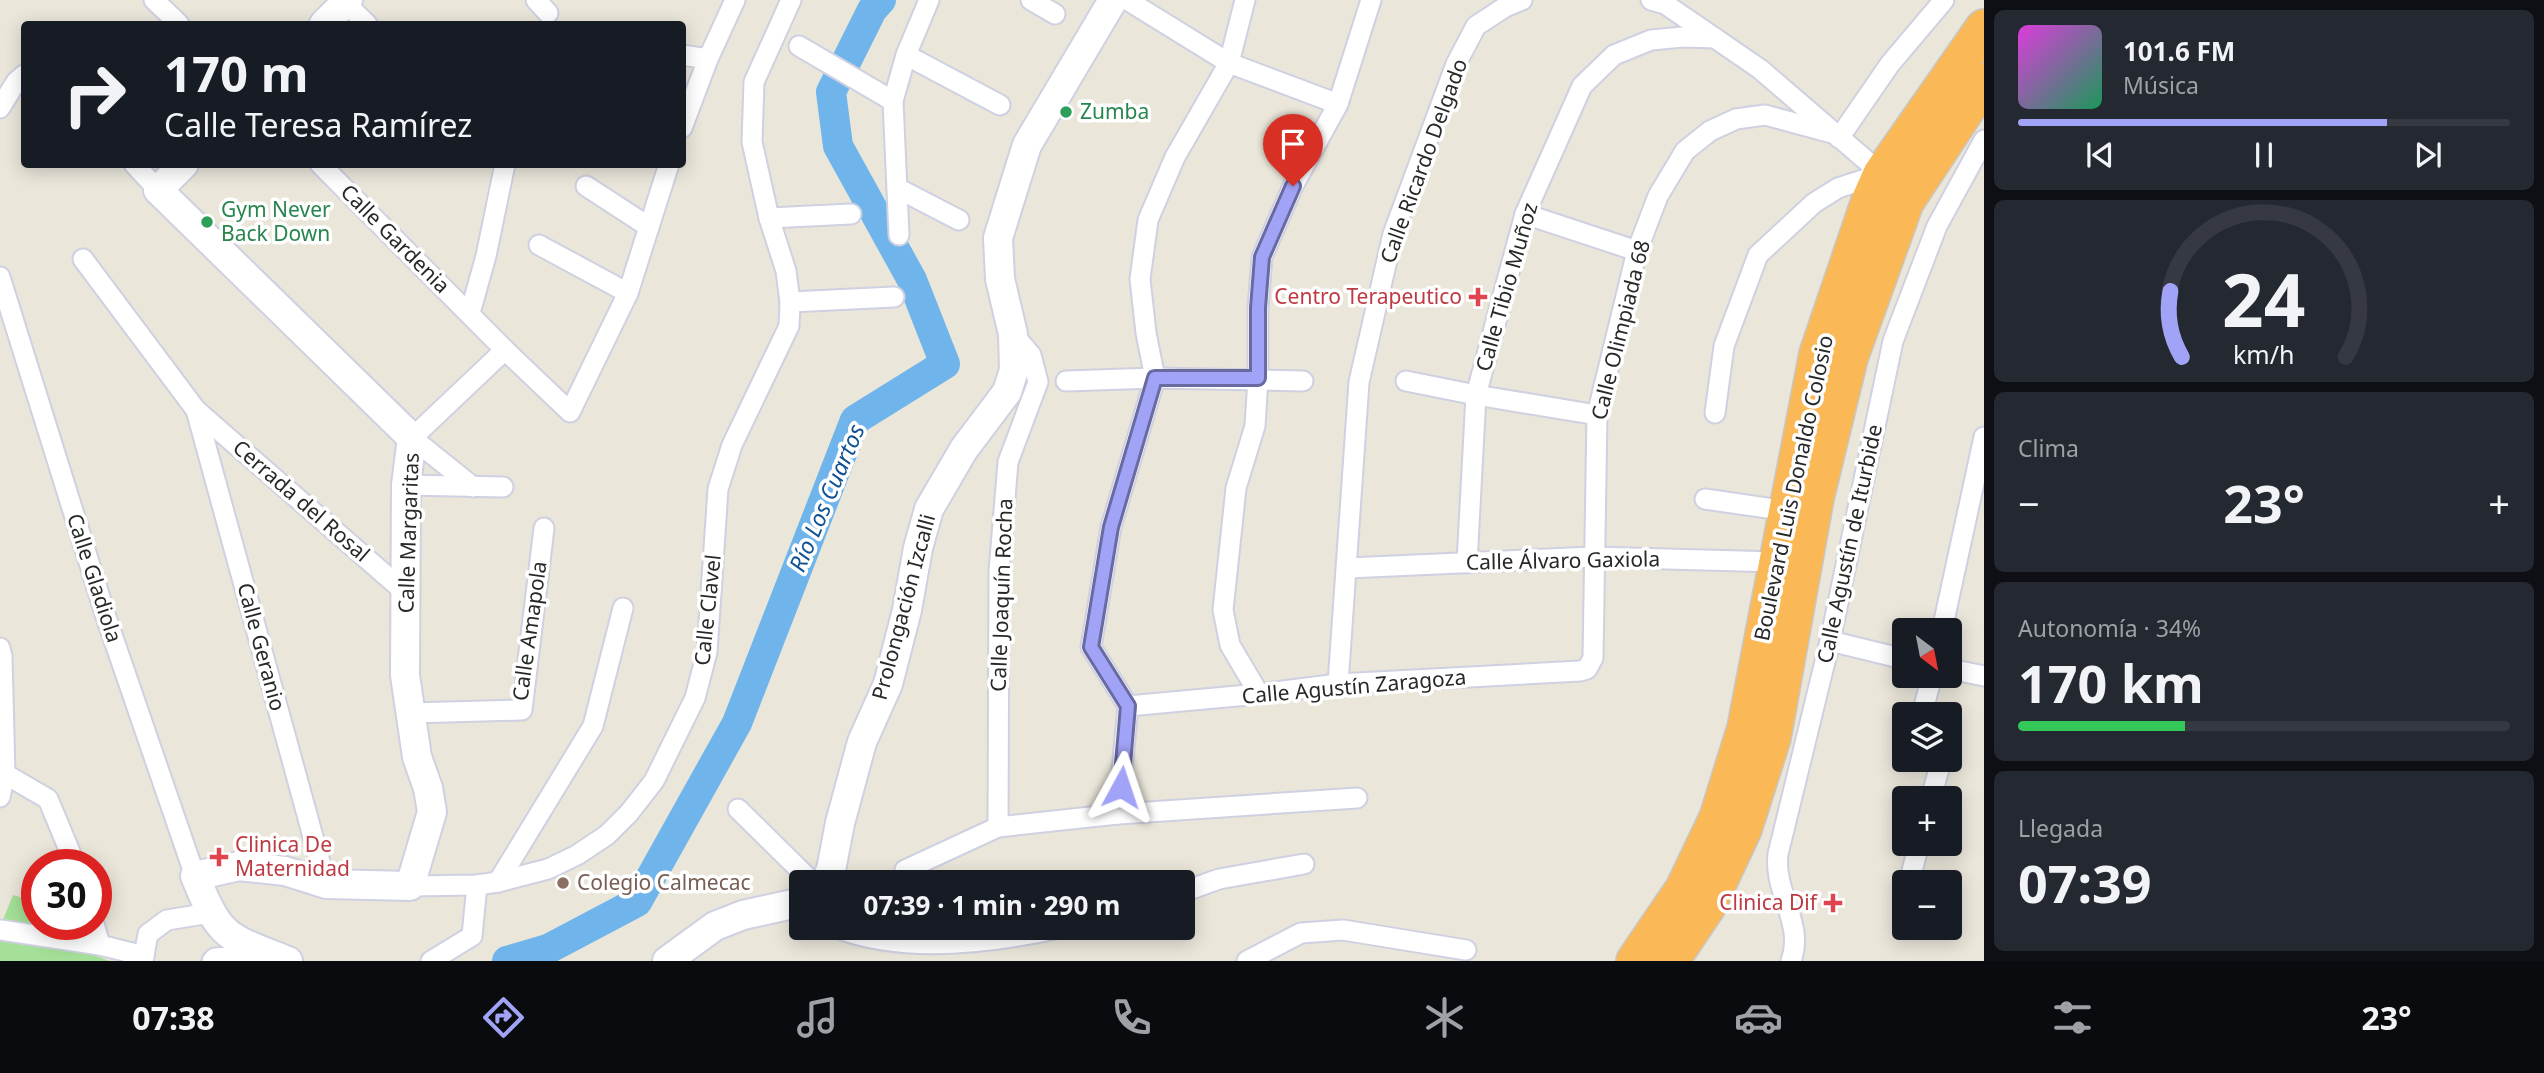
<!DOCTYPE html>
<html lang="es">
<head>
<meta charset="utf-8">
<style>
  :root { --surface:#171b24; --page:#242831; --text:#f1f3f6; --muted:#9ea1a6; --line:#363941; --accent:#a0a3f6 }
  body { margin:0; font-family:"Noto Sans",sans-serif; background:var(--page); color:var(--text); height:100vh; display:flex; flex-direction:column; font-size:26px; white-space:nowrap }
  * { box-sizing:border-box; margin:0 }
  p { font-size:23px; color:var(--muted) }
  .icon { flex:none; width:38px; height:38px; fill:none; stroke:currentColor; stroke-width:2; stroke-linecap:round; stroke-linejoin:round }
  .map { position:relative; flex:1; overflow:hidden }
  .side { display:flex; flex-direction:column; gap:10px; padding:10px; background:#0d0f14; width:560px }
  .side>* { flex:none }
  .top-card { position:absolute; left:21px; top:21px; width:665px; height:147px; border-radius:7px; box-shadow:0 4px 18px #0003; background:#171b24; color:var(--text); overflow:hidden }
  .needle { width:46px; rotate:148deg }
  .controls { position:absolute; left:1892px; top:618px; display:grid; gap:14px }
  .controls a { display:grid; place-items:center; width:70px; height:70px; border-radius:7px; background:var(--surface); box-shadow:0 4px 18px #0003; font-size:35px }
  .speed { position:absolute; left:21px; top:849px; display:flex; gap:14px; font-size:35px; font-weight:700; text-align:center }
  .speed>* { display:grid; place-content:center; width:91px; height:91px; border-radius:50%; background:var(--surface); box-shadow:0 4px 18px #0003; line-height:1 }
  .speed .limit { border:10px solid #d22; background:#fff; color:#111 }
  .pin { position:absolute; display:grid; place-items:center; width:60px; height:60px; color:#fff; margin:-72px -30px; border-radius:50% 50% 50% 0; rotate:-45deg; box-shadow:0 0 7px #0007 }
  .pin .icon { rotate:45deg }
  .me { position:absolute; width:77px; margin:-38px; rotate:5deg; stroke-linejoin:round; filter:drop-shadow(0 0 5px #0008) }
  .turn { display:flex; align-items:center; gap:24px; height:147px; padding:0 28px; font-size:32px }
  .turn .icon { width:91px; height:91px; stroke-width:2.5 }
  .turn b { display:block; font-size:49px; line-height:60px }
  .big { font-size:52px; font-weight:700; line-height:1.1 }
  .side .tile { flex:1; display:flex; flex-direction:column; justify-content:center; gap:10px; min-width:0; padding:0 24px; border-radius:10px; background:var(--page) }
  .side .dial { align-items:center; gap:0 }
  .dial svg { height:182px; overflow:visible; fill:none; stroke:var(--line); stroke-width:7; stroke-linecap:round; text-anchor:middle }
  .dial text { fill:var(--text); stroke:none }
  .song { display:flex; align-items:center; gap:21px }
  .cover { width:84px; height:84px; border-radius:10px; background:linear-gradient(135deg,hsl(300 70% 55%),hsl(150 70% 35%)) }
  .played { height:7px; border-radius:4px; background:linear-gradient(90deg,var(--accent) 75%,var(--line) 75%) }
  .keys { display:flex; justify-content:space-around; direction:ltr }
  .heat { display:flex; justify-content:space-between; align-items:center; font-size:38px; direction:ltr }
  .charge { height:10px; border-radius:5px; background:linear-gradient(90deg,#34c759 34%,var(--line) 0) }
  .trip { position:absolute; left:789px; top:870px; width:406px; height:70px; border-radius:7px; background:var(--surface); box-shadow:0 4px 18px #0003; font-weight:700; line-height:70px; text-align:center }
  .menu { display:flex; height:112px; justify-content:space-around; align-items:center; background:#090b0e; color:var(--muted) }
  .menu .icon { width:49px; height:49px }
  .menu .selected { color:var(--accent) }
  .menu b { font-size:32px; color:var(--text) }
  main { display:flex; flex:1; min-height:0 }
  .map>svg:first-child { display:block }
</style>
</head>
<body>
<main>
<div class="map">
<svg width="1984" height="961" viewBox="0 0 1984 961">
  <rect width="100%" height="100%" fill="#eae6da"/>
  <path fill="#a4e097" d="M13,895L36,902L37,924H41L44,937L110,961H0V927Z"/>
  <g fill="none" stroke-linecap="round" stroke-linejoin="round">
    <path stroke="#6fb5eb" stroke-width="30" d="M507,961L548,949L637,902L737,723L855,420L945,364L912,280L838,146L831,92L872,10L881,0"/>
    <defs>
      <g id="street">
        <path d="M154,0L179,24"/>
        <path d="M342,0L367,24"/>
        <path d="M536,0L548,13"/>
        <path d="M1031,0L1055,14"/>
        <path d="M1127,0L1229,63L1338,104"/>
        <path d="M1651,0L1665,4L1760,69L1882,174"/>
        <path d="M799,46L893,101"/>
        <path d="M682,55L708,59"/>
        <path d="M906,55L1000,105"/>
        <path d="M0,108L16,82L24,75"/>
        <path d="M682,128L708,59L735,0"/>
        <path d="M1839,138L1890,64L1944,0"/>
        <path d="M134,164L158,190"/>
        <path d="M320,164L505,350L570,412L628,293L669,164"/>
        <path d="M586,186L649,227"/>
        <path d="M897,188L959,220"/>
        <path d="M1525,214L1637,251"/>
        <path d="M769,218L851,214"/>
        <path d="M899,235L893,101L906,55L929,0"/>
        <path d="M539,245L628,293"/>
        <path d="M83,259L196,410L406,593"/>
        <path d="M0,277L107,620L195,876"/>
        <path d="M790,302L894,297"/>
        <path d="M470,313L486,256L505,164"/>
        <path d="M1066,381L1155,378L1303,381"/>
        <path d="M1406,381L1476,395L1597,415"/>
        <path d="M196,410L326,884"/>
        <path d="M1715,413L1724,346L1758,255L1814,203L1838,188L1881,174"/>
        <path d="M406,485L503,487"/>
        <path d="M473,487L412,438L505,350"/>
        <path d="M1705,499L1787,511"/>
        <path d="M1467,563L1476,395L1525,214L1582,86L1614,55L1651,40L1683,37L1715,38"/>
        <path d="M1348,568L1593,557L1778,562"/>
        <path d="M1942,630L1984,437"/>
        <path d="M1830,641L1904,659"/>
        <path d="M0,648L2,656L5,774L0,797"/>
        <path d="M1950,669L1984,676"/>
        <path d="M1338,684L1359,382L1393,234L1456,64L1476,26L1505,7L1522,0"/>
        <path d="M1259,694L1230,645L1223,610L1236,488L1255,426L1258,378V308L1262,257L1293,186L1338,104L1371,0"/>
        <path d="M1128,706L1259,694L1338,684L1580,671L1587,669L1593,658L1597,415L1637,251L1658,196L1685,151L1710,131L1736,119L1765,115L1832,133"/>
        <path d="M411,713L522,710L544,528"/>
        <path d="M1922,714L1932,676"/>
        <path d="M5,774L48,799L75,864"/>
        <path d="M1931,798L1939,769L1934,760"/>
        <path d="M738,809L812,882"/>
        <path d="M1118,814L1128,706L1091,647L1111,527L1155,378L1146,333L1140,279L1148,220L1175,157L1229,63L1245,0"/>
        <path d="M998,827L999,571L1008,462L1038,382L1031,355L1013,334"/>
        <path d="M905,870L998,827L1118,814L1357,798"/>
        <path d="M1912,871L1919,844"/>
        <path d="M498,882L593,726L623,608"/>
        <path d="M410,886L477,885L498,882L548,869L577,855L607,835L629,813L654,781L695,698L707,652L718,489L732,445L789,326L790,302L786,271L769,218L752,142L754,82L791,0"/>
        <path d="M1183,892L1219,879L1304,864"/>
        <path d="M94,924L100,945L144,956"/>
        <path d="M837,928C903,954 992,943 1060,928"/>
        <path d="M1,930L100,945"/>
        <path d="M143,961L148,934L167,920L210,913"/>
        <path d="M212,961L215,958L264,955"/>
        <path d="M431,961L472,936L477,885"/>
        <path d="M1247,961L1301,933L1343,930L1466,950"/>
        <path d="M1791,961C1805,924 1773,892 1778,854L1830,641L1893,341L1937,226L1984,140"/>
      </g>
      <g id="secondary">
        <path d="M324,24L348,0"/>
        <path d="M184,164L158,190L412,438L406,485L405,675L417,757L428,788L432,812L410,886L326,884L285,871L239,866L195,876C221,940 226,936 288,961"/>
        <path d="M825,882L831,870L840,823L862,742L888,684L907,610L918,548L929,509L964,449L1007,392L1014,370L1013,334L1000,279L998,238L1027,145L1113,0"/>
        <path d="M667,961L715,926L743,915L802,902"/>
      </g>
      <g id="highway">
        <path d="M1635,961L1684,889L1718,818L1746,728L1818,354L1870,201L1882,174L1984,28"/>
        <path d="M1670,961L1707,906L1743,829L1772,738L1815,498L1849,358L1905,202L1984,82"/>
      </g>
    </defs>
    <use href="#street" stroke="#cfd0e1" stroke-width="23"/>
    <use href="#secondary" stroke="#cfd0e1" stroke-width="32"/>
    <use href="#highway" stroke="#c7c7c7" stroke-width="40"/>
    <use href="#street" stroke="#fff" stroke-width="19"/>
    <use href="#secondary" stroke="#fff" stroke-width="28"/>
    <use href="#highway" stroke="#fab856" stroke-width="37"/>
  </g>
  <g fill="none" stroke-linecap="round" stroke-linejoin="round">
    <defs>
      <path id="route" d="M1121,787L1128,706L1091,647L1111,527L1155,378H1258V308L1262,257L1293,186"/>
    </defs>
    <use href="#route" stroke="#686aa0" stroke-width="18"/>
    <use href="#route" stroke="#a0a3f6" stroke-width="12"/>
  </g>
  <g fill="#2e9e5b" stroke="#fff" stroke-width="2.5">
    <circle cx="1066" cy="112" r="7"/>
    <circle cx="207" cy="222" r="7"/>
  </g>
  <g fill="#e0444e" stroke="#fff" stroke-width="2.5">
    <path d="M1474.5 286.5h7v7h7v7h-7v7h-7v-7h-7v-7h7z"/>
    <path d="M215.5 846.5h7v7h7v7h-7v7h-7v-7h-7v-7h7z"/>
    <path d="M1829.5 892.5h7v7h7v7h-7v7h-7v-7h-7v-7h7z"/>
  </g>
  <circle fill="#8d6e63" stroke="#fff" stroke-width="2.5" cx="563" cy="883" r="7"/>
  <g text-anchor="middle" stroke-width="7" stroke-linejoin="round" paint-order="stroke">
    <g font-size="21" fill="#27864d" stroke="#fff" text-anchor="start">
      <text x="1080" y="119">Zumba</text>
      <text x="221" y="217">Gym Never<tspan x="221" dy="24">Back Down</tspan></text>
    </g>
    <g font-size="21" fill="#282828" stroke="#fff">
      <text transform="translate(1424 161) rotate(-70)" y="7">Calle Ricardo Delgado</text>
      <text transform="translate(395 239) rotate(45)" y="7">Calle Gardenia</text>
      <text transform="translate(1507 287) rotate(-74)" y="7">Calle Tibio Muñoz</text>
      <text transform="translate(1621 330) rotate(-76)" y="7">Calle Olimpiada 68</text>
      <text transform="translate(1794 488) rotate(-78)" y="7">Boulevard Luis Donaldo Colosio</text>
      <text transform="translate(301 501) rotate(41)" y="7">Cerrada del Rosal</text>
      <text transform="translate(409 533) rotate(-88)" y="7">Calle Margaritas</text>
      <text transform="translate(1850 544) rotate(-78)" y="7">Calle Agustín de Iturbide</text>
      <text transform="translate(1563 561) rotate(-1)" y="7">Calle Álvaro Gaxiola</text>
      <text transform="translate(94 578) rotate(72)" y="7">Calle Gladiola</text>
      <text transform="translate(1002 595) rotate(-88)" y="7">Calle Joaquín Rocha</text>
      <text transform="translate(904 607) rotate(-75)" y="7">Prolongación Izcalli</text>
      <text transform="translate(708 610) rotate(-84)" y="7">Calle Clavel</text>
      <text transform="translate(530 631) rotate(-82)" y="7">Calle Amapola</text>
      <text transform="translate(261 647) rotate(75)" y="7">Calle Geranio</text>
      <text transform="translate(1354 687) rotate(-5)" y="7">Calle Agustín Zaragoza</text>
    </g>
    <g font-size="21" fill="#be3a42" stroke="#fff" text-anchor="end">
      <text x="1462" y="304">Centro Terapeutico</text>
      <text x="235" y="852" text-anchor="start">Clinica De<tspan x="235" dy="24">Maternidad</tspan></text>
      <text x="1817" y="910">Clinica Dif</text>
    </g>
    <g font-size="21" fill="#785e54" stroke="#fff" text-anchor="start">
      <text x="577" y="890">Colegio Calmecac</text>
    </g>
    <g font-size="23" font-style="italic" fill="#105194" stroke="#fff">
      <text transform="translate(827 498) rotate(-67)" y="8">Río Los Cuartos</text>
    </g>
  </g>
</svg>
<div class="controls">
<a><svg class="needle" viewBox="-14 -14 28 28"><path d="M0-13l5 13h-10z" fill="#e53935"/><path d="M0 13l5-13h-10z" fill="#9ea1a6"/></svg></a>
<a><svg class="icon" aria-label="layers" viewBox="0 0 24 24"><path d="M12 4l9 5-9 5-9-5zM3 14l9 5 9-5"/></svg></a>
<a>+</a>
<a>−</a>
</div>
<div class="speed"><div class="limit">30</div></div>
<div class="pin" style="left:1293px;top:186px;background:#d93025"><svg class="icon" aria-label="arrive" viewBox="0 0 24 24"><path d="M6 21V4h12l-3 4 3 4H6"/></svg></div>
<svg class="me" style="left:1121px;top:787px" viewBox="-20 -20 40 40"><path d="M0-17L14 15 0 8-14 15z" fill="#a0a3f6" stroke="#fff" stroke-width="4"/></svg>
<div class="trip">07:39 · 1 min · 290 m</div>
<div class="top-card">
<div class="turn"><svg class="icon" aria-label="right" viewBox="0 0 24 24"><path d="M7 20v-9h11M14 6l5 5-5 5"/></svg><div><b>170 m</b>Calle Teresa Ramírez</div></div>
</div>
</div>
<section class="side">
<div class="tile">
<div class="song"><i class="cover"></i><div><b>101.6 FM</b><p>Música</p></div></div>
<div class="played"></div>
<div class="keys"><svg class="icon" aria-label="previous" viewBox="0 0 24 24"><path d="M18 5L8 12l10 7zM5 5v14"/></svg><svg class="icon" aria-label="pause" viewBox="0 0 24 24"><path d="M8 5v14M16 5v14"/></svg><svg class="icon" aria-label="next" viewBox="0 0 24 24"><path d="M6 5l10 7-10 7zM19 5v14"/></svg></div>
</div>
<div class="tile dial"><svg viewBox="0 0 100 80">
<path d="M14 69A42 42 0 1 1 86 69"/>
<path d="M14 69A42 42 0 0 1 9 40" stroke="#a0a3f6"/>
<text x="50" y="56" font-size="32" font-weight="700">24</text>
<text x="50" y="72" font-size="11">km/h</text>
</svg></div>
<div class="tile"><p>Clima</p>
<div class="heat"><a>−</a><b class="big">23°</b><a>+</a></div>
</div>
<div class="tile"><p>Autonomía · 34%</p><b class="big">170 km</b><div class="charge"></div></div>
<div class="tile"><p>Llegada</p><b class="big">07:39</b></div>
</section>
</main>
<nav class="menu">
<b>07:38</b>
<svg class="icon selected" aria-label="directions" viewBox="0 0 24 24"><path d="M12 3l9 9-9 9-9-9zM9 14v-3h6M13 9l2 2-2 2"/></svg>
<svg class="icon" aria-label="music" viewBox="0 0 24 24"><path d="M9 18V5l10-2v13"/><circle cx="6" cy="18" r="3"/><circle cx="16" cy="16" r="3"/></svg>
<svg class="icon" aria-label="phone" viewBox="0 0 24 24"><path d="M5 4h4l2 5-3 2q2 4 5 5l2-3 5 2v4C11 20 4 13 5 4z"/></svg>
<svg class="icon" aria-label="climate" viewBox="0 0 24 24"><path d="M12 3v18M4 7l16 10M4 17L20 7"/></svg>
<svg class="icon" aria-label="car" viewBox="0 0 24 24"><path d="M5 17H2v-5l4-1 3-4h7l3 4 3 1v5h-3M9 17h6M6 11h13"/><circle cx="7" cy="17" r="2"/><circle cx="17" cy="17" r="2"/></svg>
<svg class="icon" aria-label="filters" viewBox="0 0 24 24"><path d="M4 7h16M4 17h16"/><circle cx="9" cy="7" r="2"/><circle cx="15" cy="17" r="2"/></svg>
<b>23°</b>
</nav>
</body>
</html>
